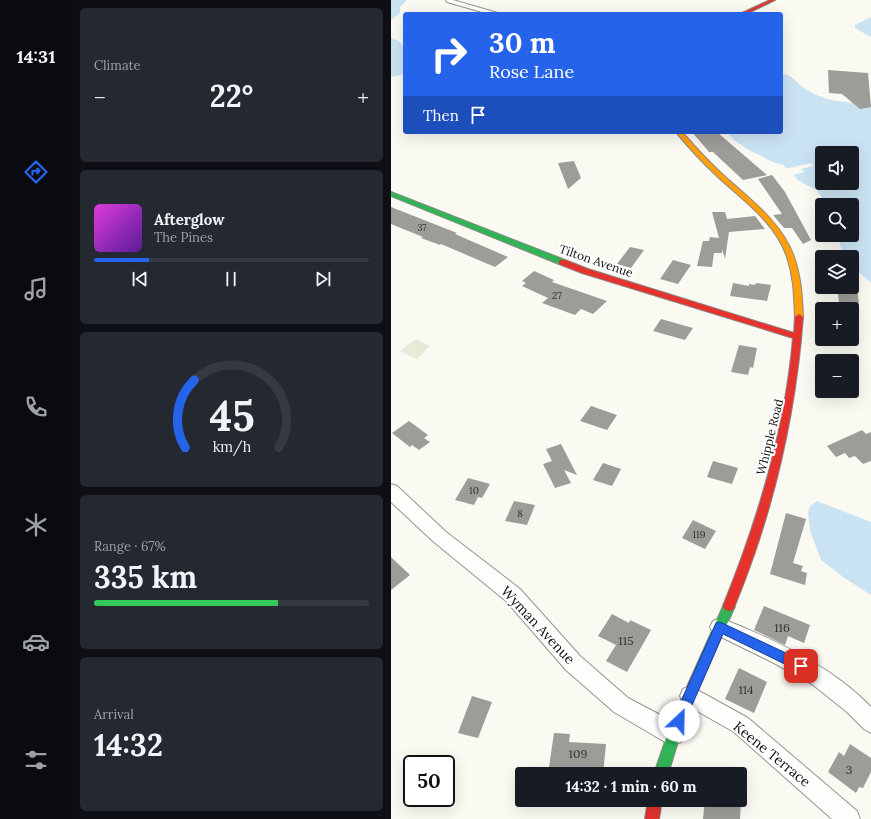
<!DOCTYPE html>
<html lang="en">
<head>
<meta charset="utf-8">
<style>
  :root { --surface:#171b24; --page:#242831; --text:#f1f3f6; --muted:#9ea1a6; --line:#363941; --accent:#2563eb }
  body { margin:0; font-family:Lora,serif; background:var(--page); color:var(--text); height:100vh; display:flex; flex-direction:column; font-size:15px; white-space:nowrap }
  * { box-sizing:border-box; margin:0 }
  p { font-size:13px; color:var(--muted) }
  .icon { flex:none; width:22px; height:22px; fill:none; stroke:currentColor; stroke-width:2; stroke-linecap:round; stroke-linejoin:round }
  .map { position:relative; flex:1; overflow:hidden }
  .side { display:flex; flex-direction:column; gap:8px; padding:8px; background:#0d0f14; width:319px }
  .side>* { flex:none }
  .top-card { position:absolute; left:12px; top:12px; width:380px; height:122px; border-radius:4px; box-shadow:0 4px 16px #0002; background:#2563eb; color:#fff; overflow:hidden }
  .buttons { position:absolute; left:424px; top:146px; display:grid; gap:8px }
  .buttons a { display:grid; place-items:center; width:44px; height:44px; border-radius:4px; background:var(--surface); box-shadow:0 4px 16px #0002; font-size:20px }
  .speed { position:absolute; left:12px; top:755px; display:flex; gap:8px; font-size:20px; font-weight:700; text-align:center }
  .speed>* { display:grid; place-content:center; width:52px; height:52px; border-radius:50%; background:var(--surface); box-shadow:0 4px 16px #0002; line-height:1 }
  .speed .limit { border:2px solid #111; border-radius:6px; background:#fff; color:#111 }
  .pin { position:absolute; display:grid; place-items:center; width:34px; height:34px; color:#fff; margin:-17px; border-radius:8px; box-shadow:0 2px 6px #0006 }
  .me { position:absolute; width:44px; margin:-22px; rotate:24deg; stroke-linejoin:round; filter:drop-shadow(0 0 3px #0008) }
  .turn { display:flex; align-items:center; gap:14px; height:84px; padding:0 20px; font-size:18px }
  .turn .icon { width:52px; height:52px; stroke-width:2.5 }
  .turn b { display:block; font-size:28px; line-height:34px }
  .then { display:flex; align-items:center; height:38px; padding:0 20px; background:#0003; gap:8px; font-size:15px }
  .big { font-size:30px; font-weight:700; line-height:1.1 }
  .side .widget { flex:1; display:flex; flex-direction:column; justify-content:center; gap:6px; min-width:0; padding:0 14px; border-radius:6px; background:var(--page) }
  .side .dial { align-items:center; gap:0 }
  .dial svg { height:104px; overflow:visible; fill:none; stroke:var(--line); stroke-width:7; stroke-linecap:round; text-anchor:middle }
  .dial text { fill:var(--text); stroke:none }
  .song { display:flex; align-items:center; gap:12px }
  .cover { width:48px; height:48px; border-radius:6px; background:linear-gradient(135deg,hsl(300 70% 55%),hsl(270 70% 35%)) }
  .played { height:4px; border-radius:2px; background:linear-gradient(90deg,var(--accent) 20%,var(--line) 20%) }
  .keys { display:flex; justify-content:space-around; direction:ltr }
  .heat { display:flex; justify-content:space-between; align-items:center; font-size:22px; direction:ltr }
  .charge { height:6px; border-radius:3px; background:linear-gradient(90deg,#34c759 67%,var(--line) 0) }
  .trip { position:absolute; left:124px; top:767px; width:232px; height:40px; border-radius:4px; background:var(--surface); box-shadow:0 4px 16px #0002; font-weight:700; line-height:40px; text-align:center }
  main { display:flex; flex:1; min-height:0 }
  .dock { display:flex; flex-direction:column; width:72px; justify-content:space-around; align-items:center; background:#090b0e; color:var(--muted) }
  .dock .icon { width:28px; height:28px }
  .dock .current { color:var(--accent) }
  .dock b { font-size:18px; color:var(--text) }
  .map>svg:first-child { display:block }
</style>
</head>
<body>
<main>
<nav class="dock">
<b>14:31</b>
<svg class="icon current" aria-label="directions" viewBox="0 0 24 24"><path d="M12 3l9 9-9 9-9-9zM9 14v-3h6M13 9l2 2-2 2"/></svg>
<svg class="icon" aria-label="music" viewBox="0 0 24 24"><path d="M9 18V5l10-2v13"/><circle cx="6" cy="18" r="3"/><circle cx="16" cy="16" r="3"/></svg>
<svg class="icon" aria-label="phone" viewBox="0 0 24 24"><path d="M5 4h4l2 5-3 2q2 4 5 5l2-3 5 2v4C11 20 4 13 5 4z"/></svg>
<svg class="icon" aria-label="climate" viewBox="0 0 24 24"><path d="M12 3v18M4 7l16 10M4 17L20 7"/></svg>
<svg class="icon" aria-label="car" viewBox="0 0 24 24"><path d="M5 17H2v-5l4-1 3-4h7l3 4 3 1v5h-3M9 17h6M6 11h13"/><circle cx="7" cy="17" r="2"/><circle cx="17" cy="17" r="2"/></svg>
<svg class="icon" aria-label="filters" viewBox="0 0 24 24"><path d="M4 7h16M4 17h16"/><circle cx="9" cy="7" r="2"/><circle cx="15" cy="17" r="2"/></svg>
</nav>
<section class="side">
<div class="widget"><p>Climate</p>
<div class="heat"><a>−</a><b class="big">22°</b><a>+</a></div>
</div>
<div class="widget">
<div class="song"><i class="cover"></i><div><b>Afterglow</b><p>The Pines</p></div></div>
<div class="played"></div>
<div class="keys"><svg class="icon" aria-label="previous" viewBox="0 0 24 24"><path d="M18 5L8 12l10 7zM5 5v14"/></svg><svg class="icon" aria-label="pause" viewBox="0 0 24 24"><path d="M8 5v14M16 5v14"/></svg><svg class="icon" aria-label="next" viewBox="0 0 24 24"><path d="M6 5l10 7-10 7zM19 5v14"/></svg></div>
</div>
<div class="widget dial"><svg viewBox="0 0 100 80">
<path d="M14 69A42 42 0 1 1 86 69"/>
<path d="M14 69A42 42 0 0 1 21 17" stroke="#2563eb"/>
<text x="50" y="56" font-size="32" font-weight="700">45</text>
<text x="50" y="72" font-size="11">km/h</text>
</svg></div>
<div class="widget"><p>Range · 67%</p><b class="big">335 km</b><div class="charge"></div></div>
<div class="widget"><p>Arrival</p><b class="big">14:32</b></div>
</section>
<div class="map">
<svg width="480" height="819" viewBox="0 0 480 819">
  <rect width="100%" height="100%" fill="#faf9f2"/>
  <path fill="#e5ebd7" d="M25,339L39,346L26,359L9,351Z"/>
  <g fill="#cae3f3" fill-rule="evenodd">
    <path d="M0,0H16L9,7V13L0,20Z"/>
    <path d="M480,17V37L464,28V25Z"/>
    <path d="M0,38C18,43 14,57 14,72L10,75L0,77Z"/>
    <path d="M390,74C402,74 405,83 413,88C432,101 458,105 480,101V283L461,266V257H453L446,235H461V205H435L426,190L408,181L391,164L384,163L356,149L343,140L336,132H390ZM431,153H461V183H431Z"/>
    <path d="M426,501L480,522V595L452,577L430,560L419,530L417,512L419,506Z"/>
  </g>
  <path fill="#faf9f2" d="M420,163L423,166L410,169L414,172L401,175L387,166L390,165L394,169Z"/>
  <g fill="#9e9c98">
    <path d="M437,70L477,73L480,107L469,109L451,94L438,93Z"/>
    <path d="M301,132H326L376,175L352,180L322,152H318Z"/>
    <path d="M183,161L190,178L177,189L167,163Z"/>
    <path d="M381,175L394,192L420,240L412,244L401,228H393L382,215L391,214L367,179Z"/>
    <path d="M0,207L66,233L64,234L117,257L104,267L50,244L49,245L30,238L32,237L0,224Z"/>
    <path d="M321,212H334L336,219L364,216L374,229L338,232L334,259L331,249V253H323L321,267L306,266L312,241H318L319,237L328,238Z"/>
    <path d="M239,247L253,250L240,268L226,264Z"/>
    <path d="M282,260L300,265L287,284L269,279Z"/>
    <path d="M143,271L163,280L161,282L216,301L202,314L190,309L184,315L151,303L157,298L131,286L135,283L131,281Z"/>
    <path d="M342,283L358,286V284L364,285L365,283L380,285L376,301L339,296Z"/>
    <path d="M446,287L466,288L468,303L448,302Z"/>
    <path d="M270,319L302,328L294,340L262,331Z"/>
    <path d="M348,345L366,348L362,368L359,367L357,375L340,372Z"/>
    <path d="M200,406L226,415L216,430L189,421Z"/>
    <path d="M18,421L37,435L33,438L39,442L28,450L21,445L19,447L1,433Z"/>
    <path d="M471,430L475,434L480,432V461L472,464L464,456L458,458L454,453L445,457L436,446Z"/>
    <path d="M170,444L186,475L173,470L180,483L164,488L152,464L161,461L155,449Z"/>
    <path d="M322,461L347,468L341,484L316,477Z"/>
    <path d="M212,463L230,469L221,486L202,480Z"/>
    <path d="M77,478L99,484L91,498L87,497L83,505L64,500Z"/>
    <path d="M123,501L144,505L136,525L114,521Z"/>
    <path d="M395,513L415,519L402,563L412,566L410,571L416,573L414,585L379,574Z"/>
    <path d="M302,520L325,531L314,549L291,538Z"/>
    <path d="M0,557L19,575L0,590Z"/>
    <path d="M373,606L419,625L413,643L397,636L394,645L363,630Z"/>
    <path d="M221,614L238,623L239,620L260,630L236,672L215,661L225,645L207,636Z"/>
    <path d="M348,668L376,682L363,713L334,699Z"/>
    <path d="M81,696L101,702L87,738L67,733Z"/>
    <path d="M163,733L179,734L178,742L215,744L212,774H157Z"/>
    <path d="M459,744L480,758V772L472,788L468,787L465,793L437,772L448,752L453,756Z"/>
    <path d="M314,800H350L349,819H312Z"/>
  </g>
  <g fill="none" stroke-linecap="round" stroke-linejoin="round">
    <defs>
      <g id="street">
        <path d="M55,0H62L110,14H98L56,2Z"/>
        <path d="M0,484L6,486L55,532L129,589L189,656L237,698L290,726L293,734L290,742L282,745L274,742L223,712L175,670L115,601L43,542L0,502Z"/>
        <path d="M329,618C381,638 441,666 480,707V733L473,729L456,712L421,684L383,663L322,633L319,627L322,621Z"/>
        <path d="M299,686L357,718L466,811L469,819H441L343,732L292,703L289,696L292,689Z"/>
      </g>
      <g id="fast">
        <path d="M0,192L174,260L175,262L174,264H168L0,196Z"/>
        <path d="M338,601L342,602L344,606L294,719L277,774H263L282,718L334,602Z"/>
      </g>
      <path id="slow" d="M285,132H291C304,147 317,161 331,174C357,198 391,222 403,257C410,277 411,295 412,317L411,319H405L404,317C403,295 403,278 396,257C385,223 352,200 327,177C312,163 298,148 285,132Z"/>
      <g id="jam">
        <path d="M379,0H384L355,14H349Z"/>
        <path d="M168,260H174L197,269L403,333L404,317L408,314L412,317C406,397 390,476 364,552C357,572 350,591 342,610L338,611L334,610L332,606C367,520 394,431 402,338L191,273L168,264Z"/>
        <path d="M257,800H271L268,819H254Z"/>
      </g>
    </defs>
    <use href="#street" stroke="#949491" stroke-width="2"/>
    <use href="#fast" stroke="#8b8a87" stroke-width="2"/>
    <use href="#slow" stroke="#8b8a87" stroke-width="2"/>
    <use href="#jam" stroke="#8b8a87" stroke-width="2"/>
    <use href="#street" fill="#fefefd" fill-rule="evenodd"/>
    <use href="#fast" fill="#30b455" fill-rule="evenodd"/>
    <use href="#slow" fill="#ff9f0a" fill-rule="evenodd"/>
    <use href="#jam" fill="#e5322d" fill-rule="evenodd"/>
  </g>
  <path fill="#2563eb" stroke="#184099" d="M329,622L414,662L416,666L414,670L410,672L406,670L332,634L292,726L288,727L283,726L281,721L283,717L325,623Z"/>
  <g text-anchor="middle" stroke-width="4" stroke-linejoin="round" paint-order="stroke">
    <g font-size="9" fill="#323230">
      <text x="31" y="231">37</text>
    </g>
    <g font-size="10" fill="#323230">
      <text x="166" y="299">27</text>
      <text x="83" y="494">10</text>
      <text x="129" y="517">8</text>
      <text x="308" y="538">119</text>
    </g>
    <g font-size="12" fill="#0e0e0e" stroke="#fff">
      <text transform="translate(205 261) rotate(19)" y="4">Tilton Avenue</text>
      <text transform="translate(379 437) rotate(-76)" y="4">Whipple Road</text>
    </g>
    <g font-size="12" fill="#323230">
      <text x="391" y="632">116</text>
      <text x="235" y="645">115</text>
      <text x="355" y="694">114</text>
      <text x="187" y="758">109</text>
      <text x="458" y="774">3</text>
    </g>
    <g font-size="14" fill="#0e0e0e" stroke="#fff">
      <text transform="translate(147 625) rotate(47)" y="5">Wyman Avenue</text>
      <text transform="translate(381 754) rotate(39)" y="5">Keene Terrace</text>
    </g>
  </g>
</svg>
<div class="buttons">
<a><svg class="icon" aria-label="sound" viewBox="0 0 24 24"><path d="M4 9h4l5-4v14l-5-4H4zM17 9q2 3 0 6"/></svg></a>
<a><svg class="icon" aria-label="search" viewBox="0 0 24 24"><circle cx="10" cy="10" r="6"/><path d="M15 15l6 6"/></svg></a>
<a><svg class="icon" aria-label="layers" viewBox="0 0 24 24"><path d="M12 4l9 5-9 5-9-5zM3 14l9 5 9-5"/></svg></a>
<a>+</a>
<a>−</a>
</div>
<div class="speed"><div class="limit">50</div></div>
<div class="pin" style="left:410px;top:666px;background:#d93025"><svg class="icon" aria-label="arrive" viewBox="0 0 24 24"><path d="M6 21V4h12l-3 4 3 4H6"/></svg></div>
<svg class="me" style="left:288px;top:721px" viewBox="-20 -20 40 40"><circle r="19" fill="#fff"/><path d="M0-13L10 11 0 6-10 11z" fill="#2563eb"/></svg>
<div class="trip">14:32 · 1 min · 60 m</div>
<div class="top-card">
<div class="turn"><svg class="icon" aria-label="right" viewBox="0 0 24 24"><path d="M7 20v-9h11M14 6l5 5-5 5"/></svg><div><b>30 m</b>Rose Lane</div></div>
<div class="then">Then<svg class="icon" aria-label="arrive" viewBox="0 0 24 24"><path d="M6 21V4h12l-3 4 3 4H6"/></svg></div>
</div>
</div>
</main>
</body>
</html>
